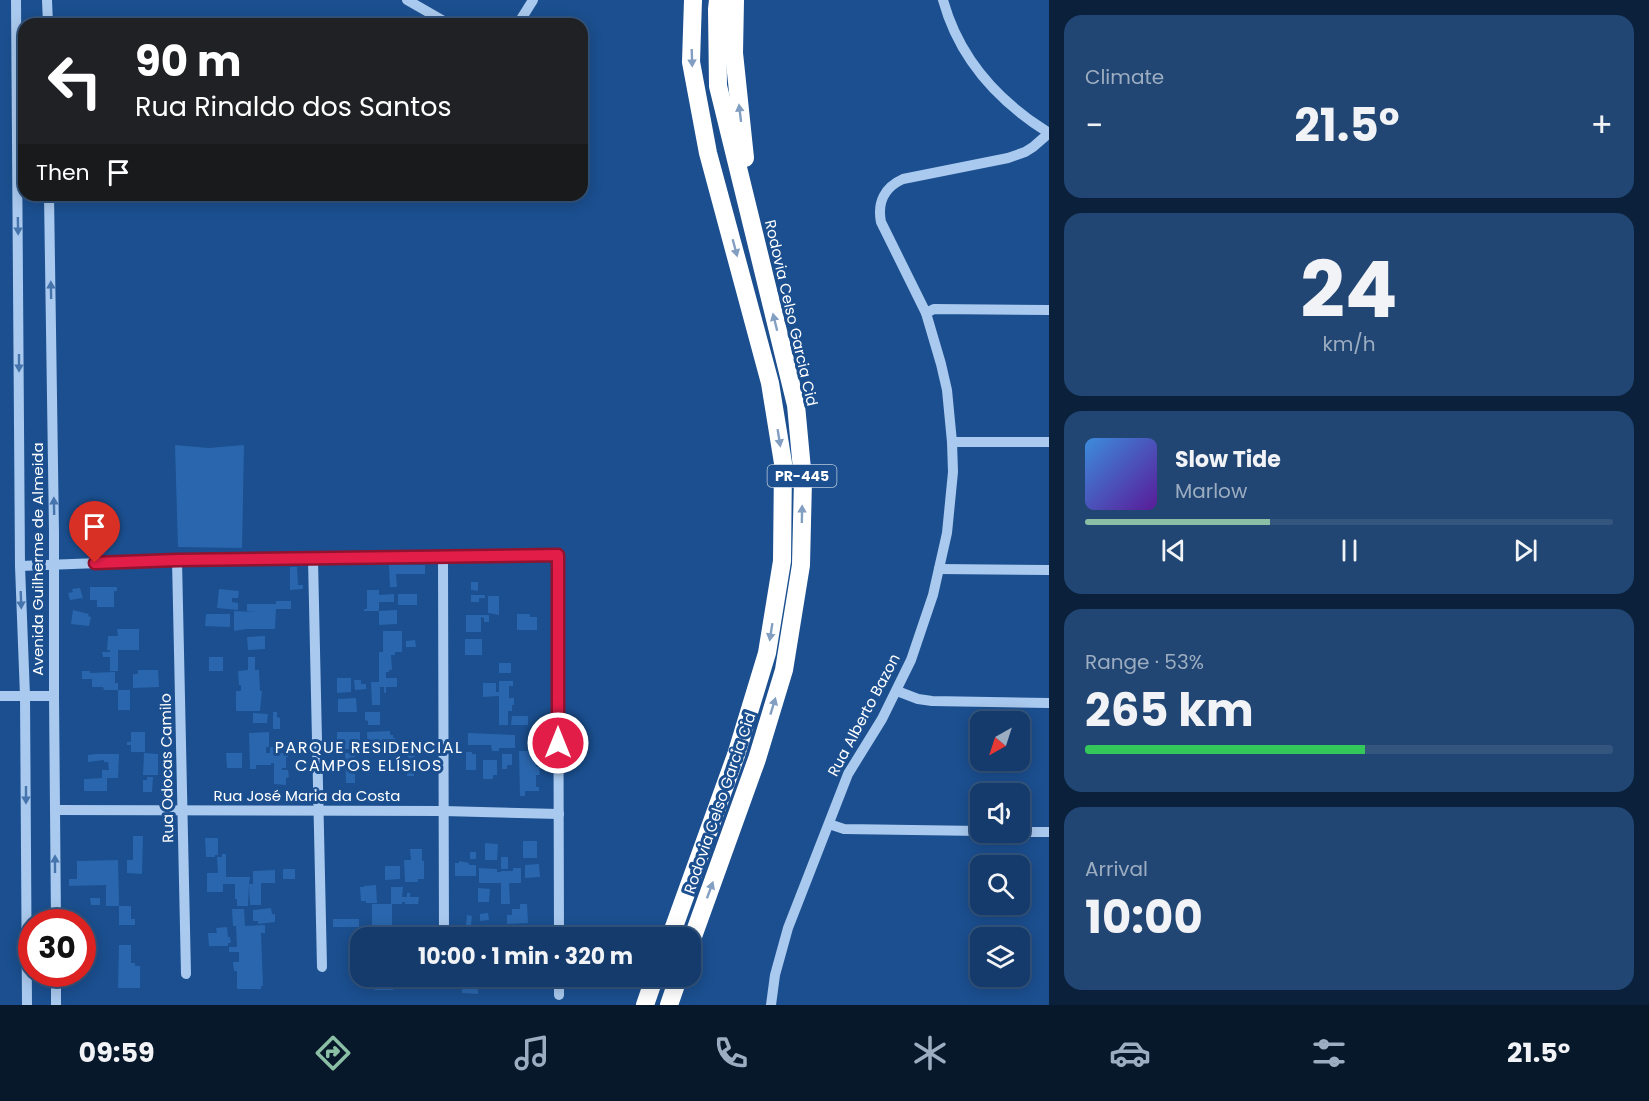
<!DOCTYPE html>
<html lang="en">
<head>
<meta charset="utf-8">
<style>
  :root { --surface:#143b6b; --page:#214673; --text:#f1f3f6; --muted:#9dadc1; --line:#33557e; --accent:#8abfa5 }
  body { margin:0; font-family:Poppins,sans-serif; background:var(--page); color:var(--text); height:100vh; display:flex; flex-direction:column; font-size:22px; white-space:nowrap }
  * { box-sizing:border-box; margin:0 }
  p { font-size:20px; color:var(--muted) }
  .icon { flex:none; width:33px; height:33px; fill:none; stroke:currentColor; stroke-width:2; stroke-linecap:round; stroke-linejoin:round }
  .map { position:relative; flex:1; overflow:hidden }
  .drawer { display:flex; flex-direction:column; gap:15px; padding:15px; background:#0b203b; width:600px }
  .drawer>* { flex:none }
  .banner { position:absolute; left:18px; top:18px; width:570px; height:183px; border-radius:18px; box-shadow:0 3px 15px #0003,0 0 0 2px var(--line); background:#202124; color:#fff; overflow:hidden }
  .needle { width:39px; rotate:219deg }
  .fabs { position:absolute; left:970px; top:711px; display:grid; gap:12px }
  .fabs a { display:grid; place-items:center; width:60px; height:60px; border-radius:12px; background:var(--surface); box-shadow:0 3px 15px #0003,0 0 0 2px var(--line); font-size:30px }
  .speed { position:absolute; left:18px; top:909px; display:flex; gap:12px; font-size:30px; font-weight:700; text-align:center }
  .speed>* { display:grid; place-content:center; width:78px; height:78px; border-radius:50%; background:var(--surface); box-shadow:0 3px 15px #0003,0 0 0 2px var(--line); line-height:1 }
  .speed .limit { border:9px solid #d22; background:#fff; color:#111 }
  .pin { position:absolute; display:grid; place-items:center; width:51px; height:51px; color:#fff; margin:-62px -26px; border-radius:50% 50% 50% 0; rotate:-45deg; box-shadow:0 0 6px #0007 }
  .pin .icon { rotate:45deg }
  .me { position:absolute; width:66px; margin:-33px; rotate:0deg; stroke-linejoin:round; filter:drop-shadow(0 0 4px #0008) }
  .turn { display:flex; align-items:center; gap:21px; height:126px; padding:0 18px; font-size:27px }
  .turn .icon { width:78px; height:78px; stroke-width:2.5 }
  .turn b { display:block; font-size:42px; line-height:51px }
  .then { display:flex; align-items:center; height:57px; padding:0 18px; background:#0003; gap:12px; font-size:22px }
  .big { font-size:45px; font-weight:700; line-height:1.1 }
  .drawer .tile { flex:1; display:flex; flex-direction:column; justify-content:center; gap:9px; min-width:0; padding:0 21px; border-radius:18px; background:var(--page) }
  .drawer .dial { align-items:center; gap:0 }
  .dial b { font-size:78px; line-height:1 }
  .song { display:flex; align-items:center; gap:18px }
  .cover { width:72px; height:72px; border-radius:9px; background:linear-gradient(135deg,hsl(210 70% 55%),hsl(270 70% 35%)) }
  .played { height:6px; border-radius:3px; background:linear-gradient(90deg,var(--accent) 35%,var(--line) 35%) }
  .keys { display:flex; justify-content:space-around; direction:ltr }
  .heat { display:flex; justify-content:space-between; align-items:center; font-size:33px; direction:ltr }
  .charge { height:9px; border-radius:4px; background:linear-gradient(90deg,#34c759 53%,var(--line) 0) }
  .trip { position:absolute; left:350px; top:927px; width:351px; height:60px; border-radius:18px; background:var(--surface); box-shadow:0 3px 15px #0003,0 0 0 2px var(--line); font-weight:700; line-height:60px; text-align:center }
  .tabs { display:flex; height:96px; justify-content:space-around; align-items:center; background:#08182b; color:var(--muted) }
  .tabs .icon { width:42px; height:42px }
  .tabs .current { color:var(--accent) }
  .tabs b { font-size:27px; color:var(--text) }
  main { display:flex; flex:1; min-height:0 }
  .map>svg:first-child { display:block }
</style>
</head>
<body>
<main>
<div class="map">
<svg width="1049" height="1005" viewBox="0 0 1049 1005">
  <rect width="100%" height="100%" fill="#1b4f8f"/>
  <g fill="#2a66ad">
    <path d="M175,445L209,448L244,445L242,548L178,547Z"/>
    <path d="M389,565H425V574H396L397,587H390Z"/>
    <path d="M290,567H297L298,585H303V589L290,590Z"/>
    <path d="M471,582H478V591L471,590Z"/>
    <path d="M90,587H117V591H114V607H97V600H90Z"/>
    <path d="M80,588L83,598L70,600L68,593L73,592L72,589Z"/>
    <path d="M219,589L239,591L238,598H232V602L238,603V610L217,608Z"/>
    <path d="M367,590H379V595L394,594V602H379V611L397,610V624L379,625V611H364V609H367Z"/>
    <rect x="398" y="594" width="19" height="11"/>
    <path d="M471,595H485V598H479V602H471Z"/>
    <path d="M488,596H499V615L488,613Z"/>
    <path d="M276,601H291V609H276L275,629H247L234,631V611L256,612L247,611V604H276Z"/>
    <path d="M73,610L89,614L88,616L91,617L89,626L71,624Z"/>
    <path d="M206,614H230V627L205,626Z"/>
    <path d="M517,614H530V617H537V630H517Z"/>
    <path d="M466,615H489V622H484V618L481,617V632H466Z"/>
    <path d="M117,629H139V650H118V671H110V657H103L102,652H110V650H107L108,636H118Z"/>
    <path d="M383,631H402V652H395V655H391L392,670H389V672H386V678H397V687H386V693H384V687H380V705H372L371,682H379V652H383Z"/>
    <path d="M265,636V649L248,650L247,637Z"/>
    <rect x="465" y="639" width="17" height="16"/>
    <path d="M415,640L416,647H406V641Z"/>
    <rect x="209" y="657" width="14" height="14"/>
    <path d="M248,657H255V670H259L260,691H262L260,711H236V691H241V685H239L238,671L248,670Z"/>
    <rect x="499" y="663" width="12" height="10"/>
    <path d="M138,670H158L159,687L133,688V674H138Z"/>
    <path d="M82,671H90V673L115,672V683H118V690H104L103,687H92V679H82Z"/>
    <path d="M337,678H351V692L337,693Z"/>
    <path d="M354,680H361V684H366V689L355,690Z"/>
    <path d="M499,681H513V686H509V698H514V705H512V711H508V725H499V696L483,697V683H496V692H499Z"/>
    <rect x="118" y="690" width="12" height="20"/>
    <path d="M356,698L357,712H338V699Z"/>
    <path d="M273,712H277V717L280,718V729H273Z"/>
    <path d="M365,712H380V725H368V721L365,720Z"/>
    <path d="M253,713L268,714L267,723H253Z"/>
    <path d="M512,716H528V725H511Z"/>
    <path d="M390,731V735H393V738H395V742H392V753H368L367,732Z"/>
    <path d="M131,732H145V752H131V745H127V742H131Z"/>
    <path d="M269,732V747H266V753H270V747H274V753H288V757H286V768H282V770H288L289,777L286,778V785L274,784V763H271V765H256V769H250L249,733Z"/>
    <rect x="337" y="732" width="23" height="17"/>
    <path d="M468,733L515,735V748H499V751H492L491,745H468Z"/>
    <path d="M519,751H536V767H539L540,775H536V787H539V791H525V796H520Z"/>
    <path d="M466,752H472V754H476V770H466Z"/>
    <path d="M144,753L158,754V775H143Z"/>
    <path d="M226,753H242V768H227Z"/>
    <path d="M345,753H355V783H346Z"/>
    <path d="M408,753L415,754L414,776H407Z"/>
    <path d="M96,754H119L118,778H107V791H84V779L102,778V770H109L108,762H104V760L88,762V755Z"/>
    <path d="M502,754H512V765H507V769H502Z"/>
    <path d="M483,760H497V775H493V779H483Z"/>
    <path d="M147,777H153L152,792H143V780H147Z"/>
    <path d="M133,836H143L142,874L127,873V860H133Z"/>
    <path d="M205,838H218V855H215V857H206Z"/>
    <rect x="523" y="841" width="14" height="17"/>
    <path d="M485,843L498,844L497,860H485Z"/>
    <path d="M410,849H422V861H424V879H418V882H405L404,860H411Z"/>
    <rect x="470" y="852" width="6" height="7"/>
    <path d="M222,854H226V877H250L249,884H253V871L275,870V883H261V905H250L249,884L248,906H237V899H235V884H223V892H207V873H218L217,857H222Z"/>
    <rect x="501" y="857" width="7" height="12"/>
    <path d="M118,860L119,906H106V885L69,886V879H77V861Z"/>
    <path d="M459,861L469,863V865H476V876H455V863H459Z"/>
    <path d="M539,864L540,877L525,878V865Z"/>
    <path d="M385,866H400V879L385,880Z"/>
    <path d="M479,868L497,869V872H501V871H513V868H521V883H509L510,904H501V883H479Z"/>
    <rect x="283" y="869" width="12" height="10"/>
    <path d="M376,885L377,903H366V901H361L360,887H364V886Z"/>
    <path d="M391,887H403L402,897H407V893H410V897H419L418,904H405V902H402V904H391Z"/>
    <path d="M478,888L490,889L489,902H478Z"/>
    <path d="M90,898H100V905H91Z"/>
    <path d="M372,904H392V927H389V938H371L370,927H372Z"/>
    <path d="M520,904H527L528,923L507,924V915H512V909H520Z"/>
    <path d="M119,906H131V919H135V925H119Z"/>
    <path d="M271,908L272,914H275V922L258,924V921H253V910Z"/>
    <path d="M232,909H244L245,926L265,925V933H261L263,986H261V989H237V971H234L233,962H239V952H229V947H237L236,926H233Z"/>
    <path d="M488,913L489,920L480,921V914Z"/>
    <path d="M467,915L472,916L471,925H466Z"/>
    <rect x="333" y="919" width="26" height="8"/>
    <path d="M227,927L228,937H230L231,943H228V946H209L208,933H217L216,928Z"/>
    <rect x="502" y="927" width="8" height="11"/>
    <path d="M411,928L423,929L422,938H409V934H411Z"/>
    <rect x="515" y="932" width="7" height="6"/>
    <path d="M119,945H131V963H135V966H140V988H118Z"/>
    <path d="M375,976H391V987H393V990H375Z"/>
    <path d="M418,976L419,988L399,987V977Z"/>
    <path d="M462,976H478V994L462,993Z"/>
    <rect x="481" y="976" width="19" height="11"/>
  </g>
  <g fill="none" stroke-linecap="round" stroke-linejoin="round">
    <g stroke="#a9c9ee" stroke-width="10">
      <path d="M16,0L20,566L25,696L27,1005"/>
      <path d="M47,0L48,24"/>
      <path d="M407,0L449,24"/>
      <path d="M943,0C959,58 999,102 1049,133"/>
      <path d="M518,24L533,0"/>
      <path d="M49,195L54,532V696L56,922"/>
      <path d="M926,313L934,309L1049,310"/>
      <path d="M952,442H1049"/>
      <path d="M443,557L444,938"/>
      <path d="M313,559L322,967"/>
      <path d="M177,560L186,974"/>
      <path d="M20,566L177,560L558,555L559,938"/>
      <path d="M939,569L1049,570"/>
      <path d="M897,691L918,699L932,701L1049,703"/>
      <path d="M0,696H54"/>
      <path d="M55,810L443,811L559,814"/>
      <path d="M829,824L844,829L981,831"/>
      <path d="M1020,832H1049"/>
      <path d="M56,974V1005"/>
      <path d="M559,976V995"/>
      <path d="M771,1005L775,975L788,928L848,774L882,719L911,660L933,595L947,533L953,472L952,442L947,390L941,364L926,313L881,222C877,202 885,187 903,179L1008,158L1025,152L1033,147L1049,133"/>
    </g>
    <g stroke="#fff" stroke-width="18">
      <path d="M735,0L734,53L745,158"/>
      <path d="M670,938L736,755L767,653L782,561L783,463L770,383L708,153L691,62L693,0"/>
      <path d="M690,945L757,759L784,670L801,565L803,480L796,405L718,86L717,9L718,0"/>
      <path d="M645,1005L655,976"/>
      <path d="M669,1005L679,976"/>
    </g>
  </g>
  <defs><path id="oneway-solid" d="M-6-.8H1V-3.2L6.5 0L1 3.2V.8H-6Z" transform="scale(1.5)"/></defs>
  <g fill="#829ec1">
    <use href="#oneway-solid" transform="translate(692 58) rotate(88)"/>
    <use href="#oneway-solid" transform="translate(740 113) rotate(-97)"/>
    <use href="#oneway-solid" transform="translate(735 248) rotate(75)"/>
    <use href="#oneway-solid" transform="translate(775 322) rotate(-104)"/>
    <use href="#oneway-solid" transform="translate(779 438) rotate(81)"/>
    <use href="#oneway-solid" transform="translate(802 514) rotate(-89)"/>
    <use href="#oneway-solid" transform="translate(771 632) rotate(99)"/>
    <use href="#oneway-solid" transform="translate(773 706) rotate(-73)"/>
    <use href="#oneway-solid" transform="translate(710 890) rotate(-70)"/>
  </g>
  <g fill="#4674ac">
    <use href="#oneway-solid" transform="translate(18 226) rotate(89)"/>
    <use href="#oneway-solid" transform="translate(51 290) rotate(-91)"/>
    <use href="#oneway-solid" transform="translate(19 363) rotate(90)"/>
    <use href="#oneway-solid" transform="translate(54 506) rotate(-91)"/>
    <use href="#oneway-solid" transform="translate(21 600) rotate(88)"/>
    <use href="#oneway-solid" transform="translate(26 795) rotate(90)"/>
    <use href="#oneway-solid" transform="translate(55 864) rotate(-90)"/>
  </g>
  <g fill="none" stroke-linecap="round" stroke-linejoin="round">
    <defs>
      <path id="route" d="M95,563L177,560L558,555V743"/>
    </defs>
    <use href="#route" stroke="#92132f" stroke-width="15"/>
    <use href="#route" stroke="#e11d48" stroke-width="10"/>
  </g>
  <g text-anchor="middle" stroke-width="6" stroke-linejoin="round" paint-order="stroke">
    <rect fill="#1b4f8f" stroke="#bbcadd" stroke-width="1.5" x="767.5" y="465" width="69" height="22" rx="4.5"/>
    <g font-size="14" font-weight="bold" fill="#fff">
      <text x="802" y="481">PR-445</text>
    </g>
    <g font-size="15" fill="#fff" stroke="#1b4f8f">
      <text transform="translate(791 313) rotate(77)" y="5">Rodovia Celso Garcia Cid</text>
      <text transform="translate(38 559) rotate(-90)" y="5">Avenida Guilherme de Almeida</text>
      <text transform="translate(864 715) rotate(-62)" y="5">Rua Alberto Bazon</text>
      <text transform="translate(167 768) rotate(-91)" y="5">Rua Odocas Camilo</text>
      <text x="307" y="801">Rua José Maria da Costa</text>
      <text transform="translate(720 803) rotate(-71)" y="5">Rodovia Celso Garcia Cid</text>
    </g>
    <g font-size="16" letter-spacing="1.5" fill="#fff" stroke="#1b4f8f">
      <text x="369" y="753">PARQUE RESIDENCIAL<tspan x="369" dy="18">CAMPOS ELÍSIOS</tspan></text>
    </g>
  </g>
</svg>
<div class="fabs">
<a><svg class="needle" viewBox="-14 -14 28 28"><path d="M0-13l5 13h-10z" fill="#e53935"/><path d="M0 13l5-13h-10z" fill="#9dadc1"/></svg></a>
<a><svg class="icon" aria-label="sound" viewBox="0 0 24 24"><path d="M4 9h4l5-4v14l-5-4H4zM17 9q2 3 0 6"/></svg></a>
<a><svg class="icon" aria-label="search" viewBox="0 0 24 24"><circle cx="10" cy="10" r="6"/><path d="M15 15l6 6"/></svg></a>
<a><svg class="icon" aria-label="layers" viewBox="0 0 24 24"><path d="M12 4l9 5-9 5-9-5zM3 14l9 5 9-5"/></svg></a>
</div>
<div class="speed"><div class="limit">30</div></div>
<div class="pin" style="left:95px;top:563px;background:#d93025"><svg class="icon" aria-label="arrive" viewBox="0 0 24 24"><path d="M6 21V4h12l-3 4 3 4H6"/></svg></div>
<svg class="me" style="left:558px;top:743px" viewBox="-20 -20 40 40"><circle r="17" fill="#e11d48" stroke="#fff" stroke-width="3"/><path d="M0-11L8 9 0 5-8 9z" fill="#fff"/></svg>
<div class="trip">10:00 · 1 min · 320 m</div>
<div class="banner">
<div class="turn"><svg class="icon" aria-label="left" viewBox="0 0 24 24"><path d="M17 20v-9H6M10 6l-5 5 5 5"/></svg><div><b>90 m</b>Rua Rinaldo dos Santos</div></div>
<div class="then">Then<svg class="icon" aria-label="arrive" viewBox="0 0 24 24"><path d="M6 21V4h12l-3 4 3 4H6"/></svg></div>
</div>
</div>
<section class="drawer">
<div class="tile"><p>Climate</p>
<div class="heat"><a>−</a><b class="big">21.5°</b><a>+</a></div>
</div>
<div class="tile dial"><b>24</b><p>km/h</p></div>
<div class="tile">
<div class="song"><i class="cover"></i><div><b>Slow Tide</b><p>Marlow</p></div></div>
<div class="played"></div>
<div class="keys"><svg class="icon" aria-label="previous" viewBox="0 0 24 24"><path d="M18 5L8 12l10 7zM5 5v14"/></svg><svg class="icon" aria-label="pause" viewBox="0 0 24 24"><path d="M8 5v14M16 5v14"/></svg><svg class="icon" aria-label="next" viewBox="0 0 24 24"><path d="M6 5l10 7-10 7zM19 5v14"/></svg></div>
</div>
<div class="tile"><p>Range · 53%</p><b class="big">265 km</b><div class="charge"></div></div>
<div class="tile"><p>Arrival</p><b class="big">10:00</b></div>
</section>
</main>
<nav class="tabs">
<b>09:59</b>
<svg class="icon current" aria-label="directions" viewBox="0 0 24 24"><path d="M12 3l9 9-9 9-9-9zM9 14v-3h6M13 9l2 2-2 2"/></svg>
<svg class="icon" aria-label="music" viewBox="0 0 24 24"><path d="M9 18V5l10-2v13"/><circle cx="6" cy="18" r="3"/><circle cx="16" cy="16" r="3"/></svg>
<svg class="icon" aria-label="phone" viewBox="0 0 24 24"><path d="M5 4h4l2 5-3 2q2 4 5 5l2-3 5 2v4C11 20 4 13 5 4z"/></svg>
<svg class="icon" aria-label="climate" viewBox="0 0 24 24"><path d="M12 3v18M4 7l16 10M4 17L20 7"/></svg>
<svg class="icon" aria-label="car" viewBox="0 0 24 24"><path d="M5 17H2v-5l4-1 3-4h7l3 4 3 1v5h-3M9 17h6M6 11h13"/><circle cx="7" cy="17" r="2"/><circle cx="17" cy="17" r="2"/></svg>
<svg class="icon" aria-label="filters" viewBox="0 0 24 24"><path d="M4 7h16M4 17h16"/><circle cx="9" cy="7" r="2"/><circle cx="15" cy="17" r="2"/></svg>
<b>21.5°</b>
</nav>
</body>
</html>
